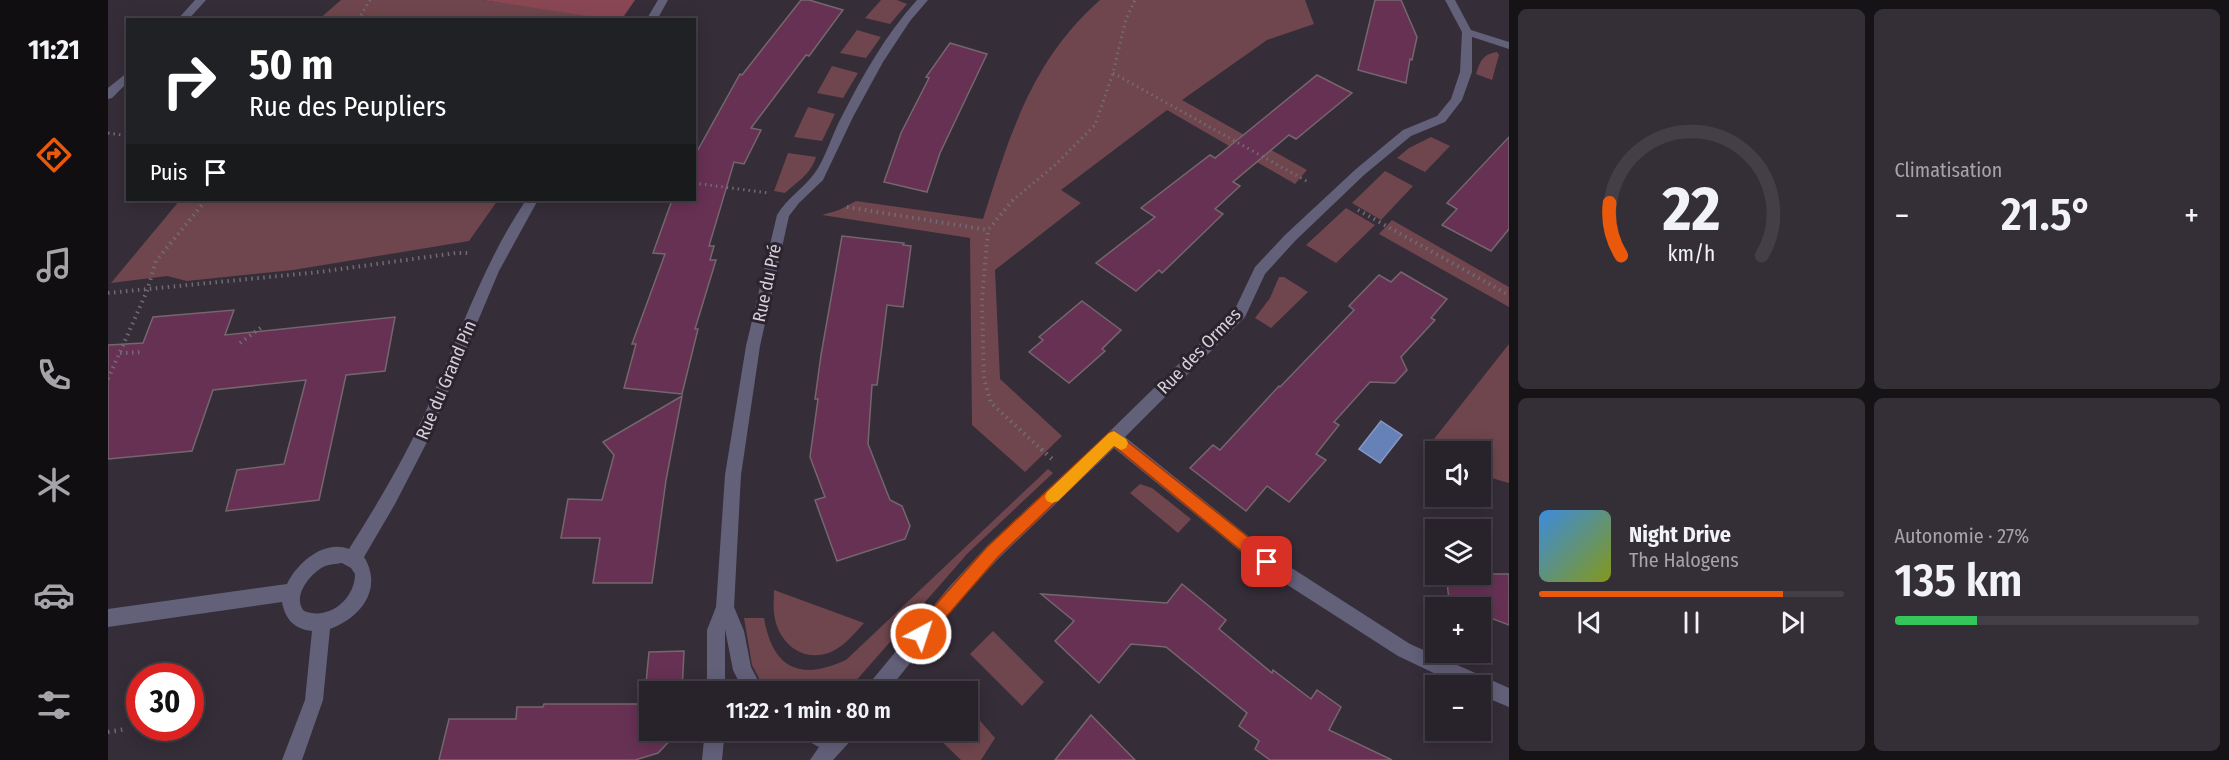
<!DOCTYPE html>
<html lang="fr">
<head>
<meta charset="utf-8">
<style>
  :root { --surface:#28222a; --page:#342f36; --text:#f1f3f6; --muted:#a5a4a8; --line:#443f47; --accent:#ea580c }
  body { margin:0; font-family:"Fira Sans Condensed",sans-serif; background:var(--page); color:var(--text); height:100vh; display:flex; flex-direction:column; font-size:22px; white-space:nowrap }
  * { box-sizing:border-box; margin:0 }
  p { font-size:20px; color:var(--muted) }
  .icon { flex:none; width:33px; height:33px; fill:none; stroke:currentColor; stroke-width:2; stroke-linecap:round; stroke-linejoin:round }
  .map { position:relative; flex:1; overflow:hidden }
  .sheet { display:flex; flex-direction:column; gap:9px; padding:9px; background:#161317; width:720px }
  .sheet>* { flex:none }
  .guide { position:absolute; left:18px; top:18px; width:570px; height:183px; border-radius:0px; box-shadow:0 3px 15px #0003,0 0 0 2px var(--line); background:#202124; color:#fff; overflow:hidden }
  .buttons { position:absolute; left:1317px; top:441px; display:grid; gap:12px }
  .buttons a { display:grid; place-items:center; width:66px; height:66px; border-radius:0px; background:var(--surface); box-shadow:0 3px 15px #0003,0 0 0 2px var(--line); font-size:30px }
  .speed { position:absolute; left:18px; top:663px; display:flex; gap:12px; font-size:30px; font-weight:700; text-align:center }
  .speed>* { display:grid; place-content:center; width:78px; height:78px; border-radius:50%; background:var(--surface); box-shadow:0 3px 15px #0003,0 0 0 2px var(--line); line-height:1 }
  .speed .limit { border:9px solid #d22; background:#fff; color:#111 }
  .pin { position:absolute; display:grid; place-items:center; width:51px; height:51px; color:#fff; margin:-26px; border-radius:12px; box-shadow:0 3px 9px #0006 }
  .me { position:absolute; width:66px; margin:-33px; rotate:40deg; stroke-linejoin:round; filter:drop-shadow(0 0 4px #0008) }
  .turn { display:flex; align-items:center; gap:21px; height:126px; padding:0 24px; font-size:27px }
  .turn .icon { width:78px; height:78px; stroke-width:2.5 }
  .turn b { display:block; font-size:42px; line-height:51px }
  .then { display:flex; align-items:center; height:57px; padding:0 24px; background:#0003; gap:12px; font-size:22px }
  .big { font-size:45px; font-weight:600; line-height:1.1 }
  .sheet .widget { flex:1; display:flex; flex-direction:column; justify-content:center; gap:9px; min-width:0; padding:0 21px; border-radius:9px; background:var(--page) }
  .sheet .dial { align-items:center; gap:0 }
  .dial svg { height:156px; overflow:visible; fill:none; stroke:var(--line); stroke-width:7; stroke-linecap:round; text-anchor:middle }
  .dial text { fill:var(--text); stroke:none }
  .song { display:flex; align-items:center; gap:18px }
  .cover { width:72px; height:72px; border-radius:9px; background:linear-gradient(135deg,hsl(210 70% 55%),hsl(70 70% 35%)) }
  .played { height:6px; border-radius:3px; background:linear-gradient(90deg,var(--accent) 80%,var(--line) 80%) }
  .keys { display:flex; justify-content:space-around; direction:ltr }
  .heat { display:flex; justify-content:space-between; align-items:center; font-size:33px; direction:ltr }
  .charge { height:9px; border-radius:4px; background:linear-gradient(90deg,#34c759 27%,var(--line) 0) }
  .sheet .tiles { flex:1; display:grid; gap:9px; grid-template-columns:repeat(2,1fr) }
  .trip { position:absolute; left:531px; top:681px; width:339px; height:60px; border-radius:0px; background:var(--surface); box-shadow:0 3px 15px #0003,0 0 0 2px var(--line); font-weight:600; line-height:60px; text-align:center }
  main { display:flex; flex:1; min-height:0 }
  .tab-bar { display:flex; flex-direction:column; width:108px; justify-content:space-around; align-items:center; background:#100e11; color:var(--muted) }
  .tab-bar .icon { width:42px; height:42px }
  .tab-bar .active { color:var(--accent) }
  .tab-bar b { font-size:27px; color:var(--text) }
  .map>svg:first-child { display:block }
</style>
</head>
<body>
<main>
<nav class="tab-bar">
<b>11:21</b>
<svg class="icon active" aria-label="directions" viewBox="0 0 24 24"><path d="M12 3l9 9-9 9-9-9zM9 14v-3h6M13 9l2 2-2 2"/></svg>
<svg class="icon" aria-label="music" viewBox="0 0 24 24"><path d="M9 18V5l10-2v13"/><circle cx="6" cy="18" r="3"/><circle cx="16" cy="16" r="3"/></svg>
<svg class="icon" aria-label="phone" viewBox="0 0 24 24"><path d="M5 4h4l2 5-3 2q2 4 5 5l2-3 5 2v4C11 20 4 13 5 4z"/></svg>
<svg class="icon" aria-label="climate" viewBox="0 0 24 24"><path d="M12 3v18M4 7l16 10M4 17L20 7"/></svg>
<svg class="icon" aria-label="car" viewBox="0 0 24 24"><path d="M5 17H2v-5l4-1 3-4h7l3 4 3 1v5h-3M9 17h6M6 11h13"/><circle cx="7" cy="17" r="2"/><circle cx="17" cy="17" r="2"/></svg>
<svg class="icon" aria-label="filters" viewBox="0 0 24 24"><path d="M4 7h16M4 17h16"/><circle cx="9" cy="7" r="2"/><circle cx="15" cy="17" r="2"/></svg>
</nav>
<div class="map">
<svg width="1401" height="760" viewBox="0 0 1401 760">
  <rect width="100%" height="100%" fill="#352d38"/>
  <g fill="#6f464d">
    <path d="M233,0H374L506,19L210,20Z"/>
    <path d="M773,0H789L799,4L782,24L757,18Z"/>
    <path d="M992,0H1197L1206,24L1159,40L1074,100L1199,170L1187,184L1059,110L953,190L973,203L887,270L892,379L954,436L917,472L864,425L862,238L714,215L731,210L748,201L875,219C902,135 923,61 992,0Z"/>
    <path d="M749,30L773,37L758,58L732,53Z"/>
    <path d="M1389,52L1391,55L1384,80L1368,74C1372,61 1375,54 1389,52Z"/>
    <path d="M724,66L750,73L735,98L709,93Z"/>
    <path d="M700,107L727,114L714,141L686,137Z"/>
    <path d="M1323,137L1342,146L1317,172L1289,158L1301,148Z"/>
    <path d="M680,153L708,157C702,175 690,181 677,193L666,191Z"/>
    <path d="M1277,171L1305,186L1273,220L1244,203Z"/>
    <path d="M72,200H390L361,241L185,270L79,281L59,276L3,283Z"/>
    <path d="M1238,208L1267,225L1228,263L1198,245Z"/>
    <path d="M1284,220L1401,287V307L1271,234Z"/>
    <path d="M1171,277H1176L1200,292L1163,328L1147,318L1162,298Z"/>
    <path d="M1401,344V483L1373,475L1372,452H1328L1327,459L1318,456L1326,439Z"/>
    <path d="M940,469L945,473L860,553L739,691L660,692L657,690L644,665L636,618H656C665,669 692,681 738,660Z"/>
    <path d="M1032,484L1044,488L1083,519L1070,533L1022,493Z"/>
    <path d="M666,590L756,623C747,633 737,645 725,651C696,665 669,643 666,613C665,606 666,598 666,590Z"/>
    <path d="M885,631L936,682L914,706L862,654Z"/>
    <path d="M860,707L887,738L873,760H853L823,731L860,730Z"/>
  </g>
  <path fill="#894754" d="M374,0H527L514,19L506,20Z"/>
  <path fill="#6680b8" stroke="#8898c2" stroke-width="1.5" d="M1273,421L1294,435L1272,463L1251,449Z"/>
  <g fill="#673154" stroke="#75666e" stroke-width="1.5">
    <path d="M693,0H701L735,10L701,56L698,55L643,128L653,130L636,164L626,162L601,246H606L602,260H608L587,329H590L574,394L516,388L528,344H524L557,254L545,253L564,200H586V157L632,74L634,75Z"/>
    <path d="M1267,0H1293L1309,37L1304,60L1302,59L1298,83L1250,70Z"/>
    <path d="M842,43L879,54L832,153L819,192L776,182L793,133L821,78L818,77Z"/>
    <path d="M1209,75L1244,93L1188,139L1181,135L1125,182L1132,186L1107,209L1115,214L1054,273L1051,270L1028,291L988,263L1047,217L1033,208L1102,155L1107,158Z"/>
    <path d="M1401,137V229L1383,251L1334,225L1349,209L1339,203Z"/>
    <path d="M734,236L796,243L795,245L803,246L795,307L779,305L769,385H764L760,444L782,500L794,506L802,526L797,539L729,561L707,500L717,497L702,457L710,399H707L713,355Z"/>
    <path d="M1293,272L1339,299L1323,318L1327,320L1293,357L1299,370L1287,383L1262,382L1226,422L1231,425L1208,454L1218,460L1181,502L1159,486L1138,511L1082,468L1105,445L1112,450L1171,386L1172,387L1246,310L1241,306L1271,275L1283,282Z"/>
    <path d="M974,301L1013,330L994,349L997,351L961,383L921,352L935,340L931,337Z"/>
    <path d="M126,310L117,335L287,317L277,371L238,375L211,500L118,511L129,470L176,464L198,380L105,390L84,451L0,459V345L35,343L45,317Z"/>
    <path d="M574,396L558,480L544,583H485L492,538H453L460,499L494,500L506,455L495,442Z"/>
    <path d="M1338,574H1401V625L1372,614V608H1342Z"/>
    <path d="M1074,584L1118,620L1111,629L1164,673L1165,670L1203,699L1209,690L1233,707L1221,730L1284,760H1162L1147,749L1151,741L1131,726L1139,713L1058,647L1023,644L991,683L947,641L966,621L933,594L1059,603Z"/>
    <path d="M576,651L574,692H542V730H572L550,753L527,760H331L341,719H408L409,707H435L436,704H536L541,652Z"/>
    <path d="M983,715L1027,760H947Z"/>
  </g>
  <g fill="none" stroke-linecap="round" stroke-linejoin="round">
    <g stroke="#726b74" stroke-width="3" stroke-dasharray="1.5 4" stroke-linecap="butt">
      <path d="M250,20L262,0"/>
      <path d="M1005,73L1202,183"/>
      <path d="M0,133L20,136"/>
      <path d="M586,183L660,193"/>
      <path d="M904,201L947,165L987,125L1005,73L1018,19L1027,0"/>
    </g>
    <g stroke="#726b74" stroke-width="4" stroke-dasharray="1.5 4.5" stroke-linecap="butt">
      <path d="M905,200L880,230L874,301L876,379L883,403L935,451"/>
      <path d="M739,207L880,230"/>
      <path d="M1250,210L1401,295"/>
      <path d="M0,293L211,272L348,253H363"/>
      <path d="M132,343L155,326"/>
      <path d="M12,353L35,352"/>
      <path d="M0,379L39,291L48,261L98,200"/>
    </g>
    <g stroke="#726b74" stroke-width="4.5" stroke-dasharray="1.5 5" stroke-linecap="butt">
      <path d="M933,449L944,459"/>
      <path d="M0,732L18,729"/>
    </g>
    <g fill="#63607a" fill-rule="evenodd">
      <path d="M87,0H98L80,20H69Z"/>
      <path d="M550,0H560L549,20H538Z"/>
      <path d="M809,0H820L802,21L775,62L745,117L715,180L691,203L681,216L652,346L633,475L626,607L636,631L643,667L656,692H636L625,670L617,629V692H599V630L608,607L617,475L638,346L669,215C679,198 695,189 706,174C718,158 724,134 734,116C755,75 778,34 809,0Z"/>
      <path d="M1337,0H1347L1363,30L1401,42V49L1364,37V72L1354,100L1337,122L1303,136L1256,175L1187,241L1157,274L1137,317L1017,437L1165,556L1302,644L1401,688V707L1372,695V686H1353L1290,656L1153,568L1006,448L891,558L854,598L779,692H758L760,685L842,586L879,546L1000,433L1127,309L1147,267L1177,235L1248,169L1295,130L1329,116L1343,99L1352,72L1354,32Z"/>
      <path d="M20,72V82L4,98L0,99V88Z"/>
      <path d="M418,200H430L391,271L318,444L287,504L256,557C275,588 254,617 222,629L215,700L194,760H174L197,700L204,631C186,629 177,619 174,602L0,627V609L179,584C189,563 216,539 241,549C272,500 301,451 324,397C353,330 377,261 418,200ZM234,563L243,568L247,574C247,599 221,621 196,611C184,597 201,575 215,567C221,564 228,564 234,563Z"/>
      <path d="M597,730H617L614,760H594Z"/>
      <path d="M690,730H720L724,733L725,730H748L746,737L725,760H702L711,747L692,737Z"/>
    </g>
  </g>
  <path fill="#ea580c" stroke="#983908" stroke-width="1.5" d="M1006,431L1164,556L1167,562L1164,567L1159,569L1153,567L1006,446L890,557L819,639L813,642L807,639L804,634L807,628L879,547L1001,433Z"/>
  <path fill="#f59e0b" d="M1006,431L1018,439L1020,443L1018,448L1013,450L1006,446L950,501L944,503L939,501L937,497L939,492L1001,433Z"/>
  <g text-anchor="middle" stroke-width="6" stroke-linejoin="round" paint-order="stroke">
    <g font-size="18" fill="#d6d1d8" stroke="#2b232e">
      <text transform="translate(659 283) rotate(-78)" y="6">Rue du Pré</text>
      <text transform="translate(1091 351) rotate(-46)" y="6">Rue des Ormes</text>
      <text transform="translate(338 380) rotate(-67)" y="6">Rue du Grand Pin</text>
    </g>
  </g>
</svg>
<div class="buttons">
<a><svg class="icon" aria-label="sound" viewBox="0 0 24 24"><path d="M4 9h4l5-4v14l-5-4H4zM17 9q2 3 0 6"/></svg></a>
<a><svg class="icon" aria-label="layers" viewBox="0 0 24 24"><path d="M12 4l9 5-9 5-9-5zM3 14l9 5 9-5"/></svg></a>
<a>+</a>
<a>−</a>
</div>
<div class="speed"><div class="limit">30</div></div>
<div class="pin" style="left:1159px;top:562px;background:#d93025"><svg class="icon" aria-label="arrive" viewBox="0 0 24 24"><path d="M6 21V4h12l-3 4 3 4H6"/></svg></div>
<svg class="me" style="left:813px;top:634px" viewBox="-20 -20 40 40"><circle r="17" fill="#ea580c" stroke="#fff" stroke-width="3"/><path d="M0-11L8 9 0 5-8 9z" fill="#fff"/></svg>
<div class="trip">11:22 · 1 min · 80 m</div>
<div class="guide">
<div class="turn"><svg class="icon" aria-label="right" viewBox="0 0 24 24"><path d="M7 20v-9h11M14 6l5 5-5 5"/></svg><div><b>50 m</b>Rue des Peupliers</div></div>
<div class="then">Puis<svg class="icon" aria-label="arrive" viewBox="0 0 24 24"><path d="M6 21V4h12l-3 4 3 4H6"/></svg></div>
</div>
</div>
<section class="sheet">
<div class="tiles">
<div class="widget dial"><svg viewBox="0 0 100 80">
<path d="M14 69A42 42 0 1 1 86 69"/>
<path d="M14 69A42 42 0 0 1 8 42" stroke="#ea580c"/>
<text x="50" y="56" font-size="32" font-weight="700">22</text>
<text x="50" y="72" font-size="11">km/h</text>
</svg></div>
<div class="widget"><p>Climatisation</p>
<div class="heat"><a>−</a><b class="big">21.5°</b><a>+</a></div>
</div>
<div class="widget">
<div class="song"><i class="cover"></i><div><b>Night Drive</b><p>The Halogens</p></div></div>
<div class="played"></div>
<div class="keys"><svg class="icon" aria-label="previous" viewBox="0 0 24 24"><path d="M18 5L8 12l10 7zM5 5v14"/></svg><svg class="icon" aria-label="pause" viewBox="0 0 24 24"><path d="M8 5v14M16 5v14"/></svg><svg class="icon" aria-label="next" viewBox="0 0 24 24"><path d="M6 5l10 7-10 7zM19 5v14"/></svg></div>
</div>
<div class="widget"><p>Autonomie · 27%</p><b class="big">135 km</b><div class="charge"></div></div>
</div>
</section>
</main>
</body>
</html>
